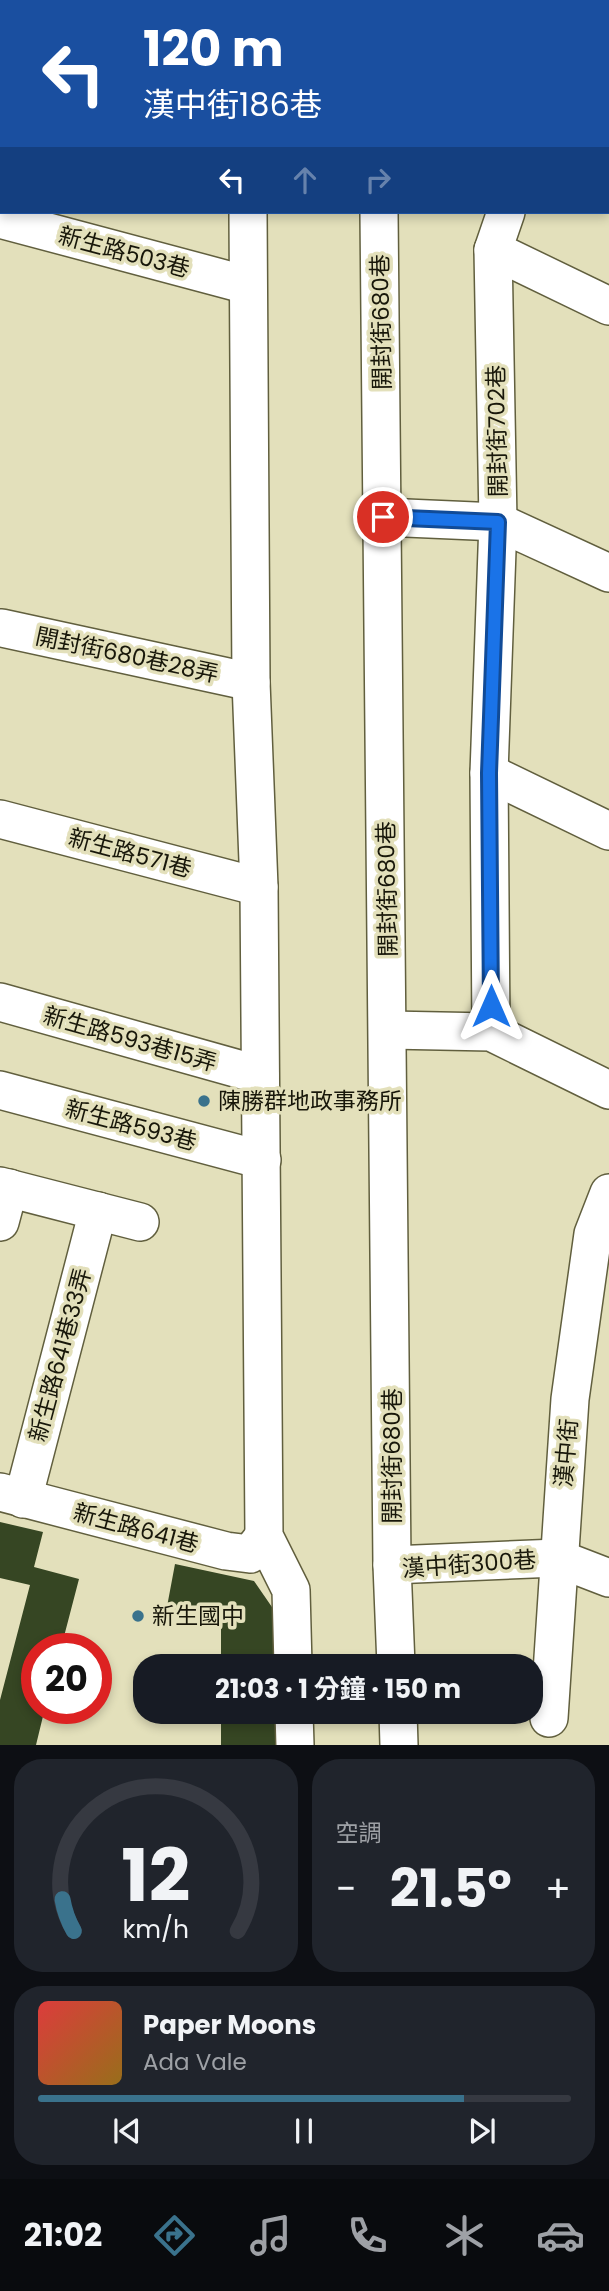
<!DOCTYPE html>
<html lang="zh-TW">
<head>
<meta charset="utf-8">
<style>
  :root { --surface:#171b24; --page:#20242c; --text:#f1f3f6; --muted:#9ea1a6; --line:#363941; --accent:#3a728c }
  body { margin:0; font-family:Poppins,"Noto Sans TC",sans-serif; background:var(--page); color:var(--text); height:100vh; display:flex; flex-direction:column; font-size:26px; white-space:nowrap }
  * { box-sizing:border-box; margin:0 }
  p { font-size:23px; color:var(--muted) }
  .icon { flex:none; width:38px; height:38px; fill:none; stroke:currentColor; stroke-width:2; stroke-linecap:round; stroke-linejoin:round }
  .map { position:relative; height:1745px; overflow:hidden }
  .side { display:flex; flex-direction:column; gap:14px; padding:14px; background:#0d0f14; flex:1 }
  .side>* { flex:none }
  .hud { position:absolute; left:0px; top:0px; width:609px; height:214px; box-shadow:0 4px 10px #0003; background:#1a4fa0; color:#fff; overflow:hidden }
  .speed { position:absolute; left:21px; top:1633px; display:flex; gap:14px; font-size:35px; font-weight:700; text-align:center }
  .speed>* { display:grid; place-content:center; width:91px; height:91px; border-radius:50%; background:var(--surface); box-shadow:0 4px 10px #0003; line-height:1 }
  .speed .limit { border:10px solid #d22; background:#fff; color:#111 }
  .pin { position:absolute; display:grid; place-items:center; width:60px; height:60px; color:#fff; margin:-30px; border:4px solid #fff; border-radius:50%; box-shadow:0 2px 7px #0007 }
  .me { position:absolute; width:77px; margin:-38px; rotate:0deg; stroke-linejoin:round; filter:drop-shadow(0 0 5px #0008) }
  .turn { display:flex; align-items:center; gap:24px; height:147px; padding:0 28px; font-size:32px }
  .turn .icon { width:91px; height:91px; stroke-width:2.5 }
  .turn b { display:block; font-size:49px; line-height:60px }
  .lanes { display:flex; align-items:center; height:66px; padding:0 28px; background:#0003; justify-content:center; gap:35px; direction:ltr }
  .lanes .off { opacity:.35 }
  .big { font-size:52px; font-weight:700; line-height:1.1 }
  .side .tile { flex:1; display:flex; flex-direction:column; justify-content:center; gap:10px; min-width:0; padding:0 24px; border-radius:28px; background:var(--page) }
  .side .dial { align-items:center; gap:0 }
  .dial svg { height:182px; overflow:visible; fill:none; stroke:var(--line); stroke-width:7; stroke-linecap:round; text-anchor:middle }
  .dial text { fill:var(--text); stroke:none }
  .song { display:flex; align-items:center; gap:21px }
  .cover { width:84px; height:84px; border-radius:10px; background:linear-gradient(135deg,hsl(0 70% 55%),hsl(40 70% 35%)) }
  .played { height:7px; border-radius:4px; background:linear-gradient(90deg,var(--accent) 80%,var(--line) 80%) }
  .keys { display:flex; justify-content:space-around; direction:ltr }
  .heat { display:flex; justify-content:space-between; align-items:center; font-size:38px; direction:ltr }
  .side .tiles { flex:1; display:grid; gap:14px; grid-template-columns:1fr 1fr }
  .tile:last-child { grid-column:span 2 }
  .trip { position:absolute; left:133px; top:1654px; width:410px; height:70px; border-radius:28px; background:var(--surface); box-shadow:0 4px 10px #0003; font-weight:700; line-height:70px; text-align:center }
  .tabs { display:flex; height:112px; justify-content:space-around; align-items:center; background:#090b0e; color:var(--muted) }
  .tabs .icon { width:49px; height:49px }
  .tabs .current { color:var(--accent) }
  .tabs b { font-size:32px; color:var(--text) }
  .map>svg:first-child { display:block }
</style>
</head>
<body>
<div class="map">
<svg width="609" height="1745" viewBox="0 0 609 1745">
  <rect width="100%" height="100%" fill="#e3e0bb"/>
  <g fill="#364623">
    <path d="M0,1522L43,1532L34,1567L79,1579L61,1648H37V1708H45L36,1745H0V1700L30,1585L0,1578Z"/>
    <path d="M175,1564L254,1581L274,1610V1666H221V1629L166,1612Z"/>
    <rect x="221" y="1712" width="54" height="33"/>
  </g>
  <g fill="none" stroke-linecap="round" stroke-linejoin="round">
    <defs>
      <g id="minor">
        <path d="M377,0V2"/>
        <path d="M530,0L534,2"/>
        <path d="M251,2V0"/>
        <path d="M0,32L2,33"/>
        <path d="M607,33L609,34"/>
        <path d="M248,212L251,682L259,887L264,1536L291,1590L293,1666"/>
        <path d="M379,212L392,1565L396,1666"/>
        <path d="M0,219L247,285"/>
        <path d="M493,250L609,306"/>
        <path d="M383,517L498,522L609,573"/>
        <path d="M2,628L251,682"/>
        <path d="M489,773L609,831"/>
        <path d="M0,819L259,887"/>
        <path d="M0,1002L260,1075"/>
        <path d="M389,1030L491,1032L609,1090"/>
        <path d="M491,1032L489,773L498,522L493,250L506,212"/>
        <path d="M0,1090L262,1160"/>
        <path d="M0,1186L140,1222"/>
        <path d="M0,1222L9,1188"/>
        <path d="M0,1492L226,1551L250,1554L264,1536"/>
        <path d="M23,1499L98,1211"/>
        <path d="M392,1565L557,1558L609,1578"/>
        <path d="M294,1712L295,1745"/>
        <path d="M398,1712L399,1745"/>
        <path d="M549,1718L570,1399L593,1234L609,1193"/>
      </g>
    </defs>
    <use href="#minor" stroke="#615f3e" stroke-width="40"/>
    <use href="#minor" stroke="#fff" stroke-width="37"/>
  </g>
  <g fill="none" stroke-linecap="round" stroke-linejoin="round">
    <defs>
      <path id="route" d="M383,517L498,522L489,773L491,1006"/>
    </defs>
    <use href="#route" stroke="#114b97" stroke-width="18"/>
    <use href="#route" stroke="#1a73e8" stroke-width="12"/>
  </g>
  <g fill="#3a728c" stroke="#e3e0bb" stroke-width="2.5">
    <circle cx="204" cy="1101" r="7"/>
    <circle cx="138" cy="1616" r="7"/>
  </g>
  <g text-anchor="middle" stroke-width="7" stroke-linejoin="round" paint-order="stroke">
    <g font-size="23" fill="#18170a" stroke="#e3e0bb">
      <text transform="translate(124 252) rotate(15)" y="8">新生路503巷</text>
      <text transform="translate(381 322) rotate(-91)" y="8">開封街680巷</text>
      <text transform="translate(497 431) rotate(-91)" y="8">開封街702巷</text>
      <text transform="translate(127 655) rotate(12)" y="8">開封街680巷28弄</text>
      <text transform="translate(130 853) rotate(15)" y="8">新生路571巷</text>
      <text transform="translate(387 889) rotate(-91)" y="8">開封街680巷</text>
      <text transform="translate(130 1039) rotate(16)" y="8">新生路593巷15弄</text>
      <text transform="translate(131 1125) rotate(15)" y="8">新生路593巷</text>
      <text transform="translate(60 1355) rotate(-75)" y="8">新生路641巷33弄</text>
      <text transform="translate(566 1453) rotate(-85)" y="8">漢中街</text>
      <text transform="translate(392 1456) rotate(-90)" y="8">開封街680巷</text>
      <text transform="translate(136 1528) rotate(15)" y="8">新生路641巷</text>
      <text transform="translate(469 1564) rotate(-4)" y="8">漢中街300巷</text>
    </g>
    <g font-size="23" fill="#18170a" stroke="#e3e0bb" text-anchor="start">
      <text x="218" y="1109">陳勝群地政事務所</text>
      <text x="152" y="1624">新生國中</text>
    </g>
  </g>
</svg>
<div class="speed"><div class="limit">20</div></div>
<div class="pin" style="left:383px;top:517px;background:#d93025"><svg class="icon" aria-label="arrive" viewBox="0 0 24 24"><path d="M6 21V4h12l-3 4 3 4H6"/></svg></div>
<svg class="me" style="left:491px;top:1006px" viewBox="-20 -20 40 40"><path d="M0-17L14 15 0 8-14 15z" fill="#1a73e8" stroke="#fff" stroke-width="4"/></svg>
<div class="trip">21:03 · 1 分鐘 · 150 m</div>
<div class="hud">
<div class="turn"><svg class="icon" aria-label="left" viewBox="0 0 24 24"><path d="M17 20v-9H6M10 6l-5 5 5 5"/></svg><div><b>120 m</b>漢中街186巷</div></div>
<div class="lanes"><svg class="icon" aria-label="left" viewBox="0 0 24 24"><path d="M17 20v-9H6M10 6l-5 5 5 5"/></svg><svg class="icon off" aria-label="ahead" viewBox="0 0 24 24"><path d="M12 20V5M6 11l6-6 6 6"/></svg><svg class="icon off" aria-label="right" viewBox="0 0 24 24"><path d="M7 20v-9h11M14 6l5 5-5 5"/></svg></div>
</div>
</div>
<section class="side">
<div class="tiles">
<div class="tile dial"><svg viewBox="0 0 100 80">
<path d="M14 69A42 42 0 1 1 86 69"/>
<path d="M14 69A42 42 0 0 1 9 55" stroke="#3a728c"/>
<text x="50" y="56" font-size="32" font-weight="700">12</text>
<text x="50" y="72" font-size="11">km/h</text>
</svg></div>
<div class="tile"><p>空調</p>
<div class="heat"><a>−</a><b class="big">21.5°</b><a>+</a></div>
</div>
<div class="tile">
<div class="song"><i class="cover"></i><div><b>Paper Moons</b><p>Ada Vale</p></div></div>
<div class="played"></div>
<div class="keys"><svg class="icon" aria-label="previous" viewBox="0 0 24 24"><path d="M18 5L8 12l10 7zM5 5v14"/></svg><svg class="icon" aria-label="pause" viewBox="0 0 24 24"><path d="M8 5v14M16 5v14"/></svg><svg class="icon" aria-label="next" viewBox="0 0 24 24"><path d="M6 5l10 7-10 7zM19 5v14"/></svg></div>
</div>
</div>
</section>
<nav class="tabs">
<b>21:02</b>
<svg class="icon current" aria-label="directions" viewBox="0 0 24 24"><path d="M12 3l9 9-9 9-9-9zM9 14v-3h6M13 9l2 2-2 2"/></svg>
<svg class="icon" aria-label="music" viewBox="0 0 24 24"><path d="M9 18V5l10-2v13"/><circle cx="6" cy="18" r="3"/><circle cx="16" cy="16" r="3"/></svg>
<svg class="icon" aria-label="phone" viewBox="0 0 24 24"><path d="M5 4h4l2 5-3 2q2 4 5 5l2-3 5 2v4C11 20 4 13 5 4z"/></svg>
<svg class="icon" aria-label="climate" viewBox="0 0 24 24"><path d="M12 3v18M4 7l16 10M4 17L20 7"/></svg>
<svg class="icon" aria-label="car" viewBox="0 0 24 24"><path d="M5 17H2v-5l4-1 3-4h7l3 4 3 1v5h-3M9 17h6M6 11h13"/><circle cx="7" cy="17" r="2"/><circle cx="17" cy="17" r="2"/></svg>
</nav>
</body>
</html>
